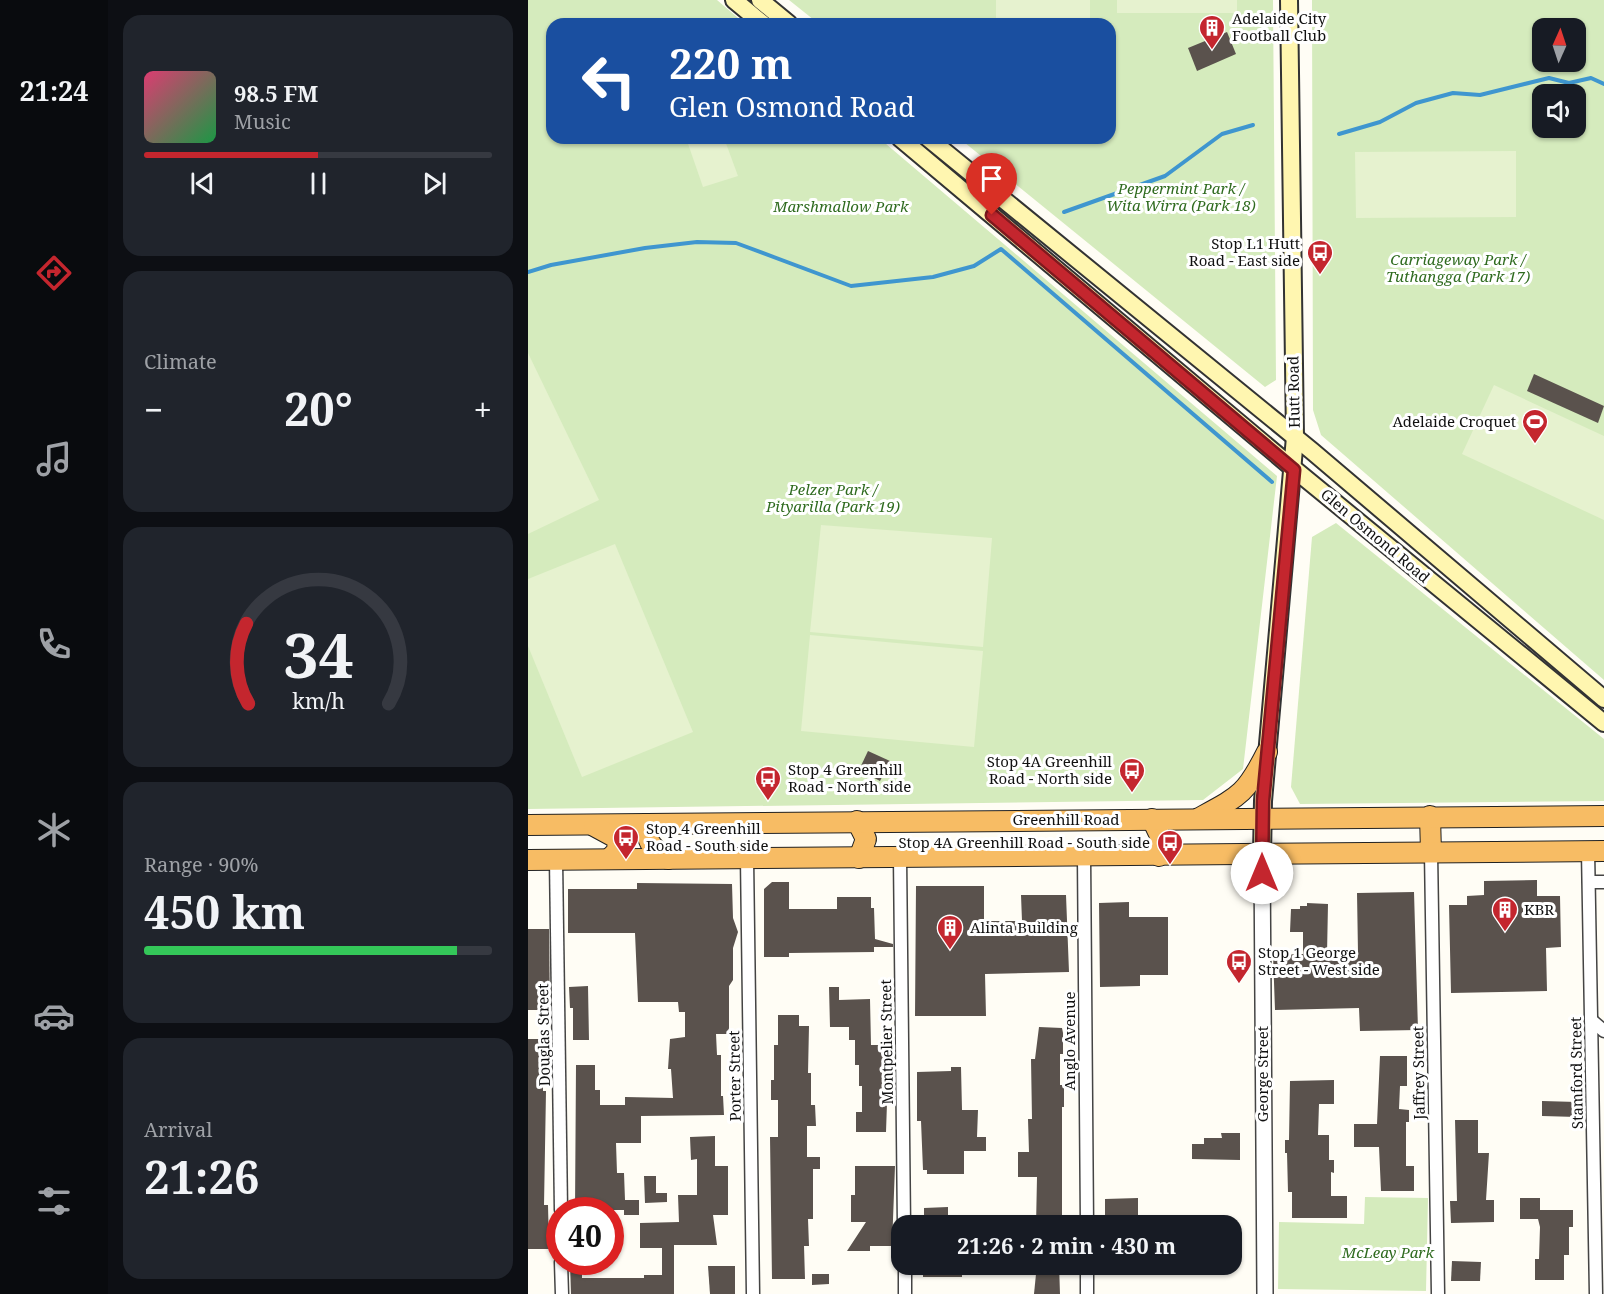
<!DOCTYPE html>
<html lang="en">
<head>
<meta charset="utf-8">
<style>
  :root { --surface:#171b24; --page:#20242c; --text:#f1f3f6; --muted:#9ea1a6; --line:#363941; --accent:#c4262e }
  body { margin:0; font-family:"Noto Serif",serif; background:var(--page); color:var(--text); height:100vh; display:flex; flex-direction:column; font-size:22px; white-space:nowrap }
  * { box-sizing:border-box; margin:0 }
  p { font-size:20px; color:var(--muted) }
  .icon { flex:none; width:33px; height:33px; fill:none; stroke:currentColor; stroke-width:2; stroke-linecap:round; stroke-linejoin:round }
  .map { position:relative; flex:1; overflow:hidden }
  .details { display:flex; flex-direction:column; gap:15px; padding:15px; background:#0d0f14; width:420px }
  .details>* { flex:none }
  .banner { position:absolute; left:18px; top:18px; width:570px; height:126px; border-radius:18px; box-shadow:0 2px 4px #0004; background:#1a4fa0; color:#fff; overflow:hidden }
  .needle { width:39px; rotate:3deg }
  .tools { position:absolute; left:1004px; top:18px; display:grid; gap:12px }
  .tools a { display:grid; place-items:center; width:54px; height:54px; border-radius:12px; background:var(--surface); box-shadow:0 2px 4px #0004; font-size:30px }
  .speed { position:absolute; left:18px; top:1197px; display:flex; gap:12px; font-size:30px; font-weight:700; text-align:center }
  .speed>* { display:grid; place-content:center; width:78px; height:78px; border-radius:50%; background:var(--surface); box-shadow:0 2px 4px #0004; line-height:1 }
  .speed .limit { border:9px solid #d22; background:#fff; color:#111 }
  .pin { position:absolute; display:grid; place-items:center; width:51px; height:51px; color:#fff; margin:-62px -26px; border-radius:50% 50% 50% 0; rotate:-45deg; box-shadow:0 0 6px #0007 }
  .pin .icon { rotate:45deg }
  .me { position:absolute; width:66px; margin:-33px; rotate:0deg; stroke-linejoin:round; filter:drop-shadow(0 0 4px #0008) }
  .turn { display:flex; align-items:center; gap:21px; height:126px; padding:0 24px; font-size:27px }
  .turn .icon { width:78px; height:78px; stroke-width:2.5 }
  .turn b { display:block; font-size:42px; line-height:51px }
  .big { font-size:45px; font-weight:700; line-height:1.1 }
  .details .card { flex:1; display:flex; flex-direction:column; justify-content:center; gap:9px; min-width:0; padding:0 21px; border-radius:18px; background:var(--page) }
  .details .dial { align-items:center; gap:0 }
  .dial svg { height:156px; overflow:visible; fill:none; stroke:var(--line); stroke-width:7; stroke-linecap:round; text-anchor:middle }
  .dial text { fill:var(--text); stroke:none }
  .song { display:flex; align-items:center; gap:18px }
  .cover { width:72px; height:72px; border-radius:9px; background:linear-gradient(135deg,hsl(340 70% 55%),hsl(140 70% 35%)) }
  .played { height:6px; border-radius:3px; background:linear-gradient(90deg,var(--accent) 50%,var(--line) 50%) }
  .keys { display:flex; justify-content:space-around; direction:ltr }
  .heat { display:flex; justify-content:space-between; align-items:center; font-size:33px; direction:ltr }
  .charge { height:9px; border-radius:4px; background:linear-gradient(90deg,#34c759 90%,var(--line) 0) }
  .trip { position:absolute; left:363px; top:1215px; width:351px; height:60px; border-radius:18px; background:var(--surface); box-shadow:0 2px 4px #0004; font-weight:700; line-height:60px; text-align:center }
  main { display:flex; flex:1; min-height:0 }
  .menu { display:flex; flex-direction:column; width:108px; justify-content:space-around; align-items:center; background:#090b0e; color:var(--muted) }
  .menu .icon { width:42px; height:42px }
  .menu .active { color:var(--accent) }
  .menu b { font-size:27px; color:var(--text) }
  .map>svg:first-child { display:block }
</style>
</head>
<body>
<main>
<nav class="menu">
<b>21:24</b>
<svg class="icon active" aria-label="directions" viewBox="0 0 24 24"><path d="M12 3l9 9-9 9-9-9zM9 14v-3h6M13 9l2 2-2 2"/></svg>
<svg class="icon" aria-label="music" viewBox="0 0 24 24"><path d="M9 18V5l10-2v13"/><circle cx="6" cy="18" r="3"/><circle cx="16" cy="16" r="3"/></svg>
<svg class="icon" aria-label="phone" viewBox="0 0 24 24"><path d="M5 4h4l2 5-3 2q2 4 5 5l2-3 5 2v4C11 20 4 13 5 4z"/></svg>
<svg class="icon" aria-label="climate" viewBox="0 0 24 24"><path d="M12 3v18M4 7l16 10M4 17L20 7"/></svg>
<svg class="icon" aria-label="car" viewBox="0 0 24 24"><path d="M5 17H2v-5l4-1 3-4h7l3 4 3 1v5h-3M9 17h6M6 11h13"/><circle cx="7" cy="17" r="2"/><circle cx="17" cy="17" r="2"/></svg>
<svg class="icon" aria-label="filters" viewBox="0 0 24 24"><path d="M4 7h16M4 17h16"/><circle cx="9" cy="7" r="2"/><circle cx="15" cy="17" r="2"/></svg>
</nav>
<section class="details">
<div class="card">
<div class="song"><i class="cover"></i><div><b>98.5 FM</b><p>Music</p></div></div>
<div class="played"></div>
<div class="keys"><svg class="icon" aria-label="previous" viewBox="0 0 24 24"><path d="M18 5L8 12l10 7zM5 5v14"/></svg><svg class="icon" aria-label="pause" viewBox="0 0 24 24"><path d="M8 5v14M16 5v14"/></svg><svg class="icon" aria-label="next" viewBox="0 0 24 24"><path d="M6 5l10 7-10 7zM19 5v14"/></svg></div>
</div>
<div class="card"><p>Climate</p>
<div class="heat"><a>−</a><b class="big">20°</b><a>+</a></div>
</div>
<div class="card dial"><svg viewBox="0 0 100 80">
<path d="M14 69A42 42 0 1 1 86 69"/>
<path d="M14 69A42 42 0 0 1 13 28" stroke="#c4262e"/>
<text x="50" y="56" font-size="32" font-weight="700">34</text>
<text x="50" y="72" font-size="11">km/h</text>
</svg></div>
<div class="card"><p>Range · 90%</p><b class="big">450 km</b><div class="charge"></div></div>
<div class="card"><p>Arrival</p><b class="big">21:26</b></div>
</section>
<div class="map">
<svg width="1076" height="1294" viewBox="0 0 1076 1294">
  <rect width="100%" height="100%" fill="#fffdf5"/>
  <g fill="#d5ebbd" fill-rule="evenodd">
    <path d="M0,0H189L217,24H24V138H351L749,476L715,769L675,800L0,809Z"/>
    <path d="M261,0H745L748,380L737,387L431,138H582V24H291Z"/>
    <path d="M784,0H1076V680L793,435L785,410ZM1014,28H1047V62H1014ZM1014,94H1047V128H1014Z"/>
    <path d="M808,523L1076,739V801L772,804L763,787L784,537Z"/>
    <path d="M837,1197L900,1198L898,1291L750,1289L751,1222L836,1224Z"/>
  </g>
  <g fill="#e6f2cf">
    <rect x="468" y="0" width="94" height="24"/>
    <rect x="589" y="0" width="120" height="13"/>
    <path d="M158,138H196L210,176L175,187Z"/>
    <path d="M988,151V217L828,218L827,152Z"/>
    <path d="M0,353L71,500L0,534Z"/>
    <path d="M966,385L1076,436V520L934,454Z"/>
    <path d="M293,525L464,538L455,647L282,632Z"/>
    <path d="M87,544L165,732L54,777L0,646V579Z"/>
    <path d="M282,635L455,651L446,747L273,731Z"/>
  </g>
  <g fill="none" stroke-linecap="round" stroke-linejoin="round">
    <g stroke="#3f96cf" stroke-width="4">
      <path d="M811,134L852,122L888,103L925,93L952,95L1021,78L1041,83L1063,78L1076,84"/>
      <path d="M536,212L637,176L694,134L725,125"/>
      <path d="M0,272L23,265L117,248L169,242L208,243L323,286L405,277L446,266L473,249L744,482"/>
    </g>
  </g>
  <g fill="#5a524d">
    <path d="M699,32L708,54L669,71L660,48Z"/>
    <path d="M1006,374L1076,406L1070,423L999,391Z"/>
    <path d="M340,751L362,761L352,781L331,770Z"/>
    <path d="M1009,880V896H1032L1033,947L1018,948L1019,991L923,993L921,905H939V896L956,895V881Z"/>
    <path d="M244,882H261V909H309V897H343V908H346L347,939L365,944V947H346V952L261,953V957H236V889Z"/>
    <path d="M109,883L204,884L205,918L210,932L205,948V980L201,986V1034H188L189,1055H193V1096H195L196,1115L113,1116V1143H88L89,1173H96L97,1200H111V1215H96V1210H47L48,1065H67V1090H72V1105H97V1097L145,1098L143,1069H140L142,1039L157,1037V1012H151L150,1002H110L107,933H40V889H109Z"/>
    <path d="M388,886H456V921H494L493,895H538L541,972L457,974L458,1016H387Z"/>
    <path d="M886,892L890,1030L832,1031L831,1008L747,1010L745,955L775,954V932H762L763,909H772V906H779V903L800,904L799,954L830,953L829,893Z"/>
    <path d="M601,902V917H640V975H612V986L572,987L571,903Z"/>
    <path d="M0,929H21L22,1010H0Z"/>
    <path d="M60,986L61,1040H45V1008H42L41,987Z"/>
    <path d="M301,987H311V1000L342,999L343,1045H361L358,1132H328V1112H334V1086H331V1065H327V1040H321V1027H302Z"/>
    <path d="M250,1015H271V1026H281L280,1073H283V1105H287L288,1126H279V1157H292V1169H285V1219H280L281,1246H276L277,1279H244L242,1137H250V1100H243V1080H246V1045H250Z"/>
    <path d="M511,1027L534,1028L535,1033V1054H532V1085H536V1107H534V1226H508L509,1177H490V1152H501L500,1119H504L503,1059H507Z"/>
    <path d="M0,1039H15V1091H18L16,1205H20L21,1249H0Z"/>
    <path d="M852,1056H879V1086H872L871,1109L881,1110V1122H878V1166H886V1191H853L851,1147H826V1124H849Z"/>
    <path d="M423,1067H433L434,1110H450L449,1137H458V1151H436V1174H399V1170H395L393,1121H389V1072L423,1071Z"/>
    <path d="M806,1080V1104H791L790,1135H801V1160H806V1173L803,1172V1196H819V1218H764V1192H760L759,1153H757V1140H761L762,1081Z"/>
    <path d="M1014,1101L1049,1102V1117L1014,1116Z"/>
    <path d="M927,1120H950V1153H961L958,1200H966V1222L923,1223L922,1201H929Z"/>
    <path d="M693,1133H712V1160L664,1159V1144H676V1138H694Z"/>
    <path d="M187,1136V1166H200V1215H185L189,1245H146V1294H43L42,1263L54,1264V1278H116V1275H134V1248H112V1223L151,1222L150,1195H169V1159L163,1160L162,1137Z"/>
    <path d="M327,1166H367L364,1246H342V1251H319L338,1222H323V1195H327Z"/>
    <path d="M116,1176H128V1193H139V1202L117,1203Z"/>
    <path d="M610,1198V1217L577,1218V1199Z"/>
    <path d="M992,1198H1012V1210H1045V1227H1041V1255H1036V1280H1007V1259H1011L1012,1227L1010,1219H992Z"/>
    <path d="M420,1207V1223H396V1208Z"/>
    <path d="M924,1261L953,1262L952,1281H923Z"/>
    <rect x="395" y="1264" width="39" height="13"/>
    <path d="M509,1264H531L532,1294H506Z"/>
    <path d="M180,1266H207V1294H182Z"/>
    <path d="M284,1274H301V1284L284,1285Z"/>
  </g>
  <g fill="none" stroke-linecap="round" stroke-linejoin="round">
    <defs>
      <g id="minor">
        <path d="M1060,851L1068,1294"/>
        <path d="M903,852L910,1294"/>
        <path d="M556,856L559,1226"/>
        <path d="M372,857L376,1226"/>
        <path d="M219,858L225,1294"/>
        <path d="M28,860L33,1210"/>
        <path d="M1061,882H1076"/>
        <path d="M1063,1020L1076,1031"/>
        <path d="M33,1262L34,1294"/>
        <path d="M377,1264V1294"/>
        <path d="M559,1264V1294"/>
      </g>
      <path id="tertiary" d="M734,855L737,1294"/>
      <g id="secondary">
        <path d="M206,0L235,24"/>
        <path d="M232,0L261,24"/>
        <path d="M372,138L766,469L1076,723"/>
        <path d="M400,138L784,451L1076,699"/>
        <path d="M734,855L735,801L767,437L761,0"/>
      </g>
      <g id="trunk">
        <path d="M902,816L903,852"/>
        <path d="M671,818C712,796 718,794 739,752"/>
        <path d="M624,819L633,838L631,856"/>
        <path d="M329,821L338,839L331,858"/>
        <path d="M123,824C114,841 126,848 140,859"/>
        <path d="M0,825L1076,816"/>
        <path d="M66,826L90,839L89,851L81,859"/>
        <path d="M0,860L1076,851"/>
      </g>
    </defs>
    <use href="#minor" stroke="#444" stroke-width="15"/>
    <use href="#tertiary" stroke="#444" stroke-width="18"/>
    <use href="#secondary" stroke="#333" stroke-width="20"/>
    <use href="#trunk" stroke="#222" stroke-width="22"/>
    <use href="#minor" stroke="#fff" stroke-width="12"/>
    <use href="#tertiary" stroke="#fff" stroke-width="15"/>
    <use href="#secondary" stroke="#fff6b0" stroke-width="16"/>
    <use href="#trunk" stroke="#f7bc64" stroke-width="20"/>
  </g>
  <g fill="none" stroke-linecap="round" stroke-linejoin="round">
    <defs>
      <path id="route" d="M464,215L766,470L735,801L734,873"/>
    </defs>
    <use href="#route" stroke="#7f191e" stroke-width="15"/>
    <use href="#route" stroke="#c4262e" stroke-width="10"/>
  </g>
  <defs>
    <symbol id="building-pin" viewBox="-11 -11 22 30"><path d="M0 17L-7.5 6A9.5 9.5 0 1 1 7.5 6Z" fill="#c4262e" stroke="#fff"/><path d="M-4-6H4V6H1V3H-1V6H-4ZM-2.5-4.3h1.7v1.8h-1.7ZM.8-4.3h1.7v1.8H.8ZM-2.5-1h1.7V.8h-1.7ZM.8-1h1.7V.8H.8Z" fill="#fff"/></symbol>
    <symbol id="bus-pin" viewBox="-11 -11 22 30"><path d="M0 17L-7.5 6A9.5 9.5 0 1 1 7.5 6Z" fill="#c4262e" stroke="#fff"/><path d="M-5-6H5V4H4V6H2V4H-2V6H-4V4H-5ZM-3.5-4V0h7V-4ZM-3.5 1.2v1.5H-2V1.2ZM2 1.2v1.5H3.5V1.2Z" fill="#fff"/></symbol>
    <symbol id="stadium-pin" viewBox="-11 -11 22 30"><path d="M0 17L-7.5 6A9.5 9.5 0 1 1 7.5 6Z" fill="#c4262e" stroke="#fff"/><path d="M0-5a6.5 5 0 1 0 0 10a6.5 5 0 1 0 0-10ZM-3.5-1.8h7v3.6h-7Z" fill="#fff"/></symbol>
  </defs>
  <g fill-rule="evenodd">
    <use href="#building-pin" x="669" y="13" width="30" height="40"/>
    <use href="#bus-pin" x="777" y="238" width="30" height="40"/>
    <use href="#stadium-pin" x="992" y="407" width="30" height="40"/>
    <use href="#bus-pin" x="589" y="756" width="30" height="40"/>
    <use href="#bus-pin" x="225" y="764" width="30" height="40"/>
    <use href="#bus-pin" x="83" y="823" width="30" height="40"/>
    <use href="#bus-pin" x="627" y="828" width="30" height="40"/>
    <use href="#building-pin" x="962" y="895" width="30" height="40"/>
    <use href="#building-pin" x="407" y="913" width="30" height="40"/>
    <use href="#bus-pin" x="696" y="947" width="30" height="40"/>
  </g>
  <g text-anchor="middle" stroke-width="6" stroke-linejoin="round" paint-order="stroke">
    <g font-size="15" fill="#111" stroke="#fff" text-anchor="start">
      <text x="704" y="24">Adelaide City<tspan x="704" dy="17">Football Club</tspan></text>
      <text x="772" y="249" text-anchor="end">Stop L1 Hutt<tspan x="772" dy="17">Road - East side</tspan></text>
      <text x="988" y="427" text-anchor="end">Adelaide Croquet</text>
      <text x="584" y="767" text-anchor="end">Stop 4A Greenhill<tspan x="584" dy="17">Road - North side</tspan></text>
      <text x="260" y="775">Stop 4 Greenhill<tspan x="260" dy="17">Road - North side</tspan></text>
      <text x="118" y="834">Stop 4 Greenhill<tspan x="118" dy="17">Road - South side</tspan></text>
      <text x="622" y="848" text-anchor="end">Stop 4A Greenhill Road - South side</text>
      <text x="996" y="915">KBR</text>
      <text x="442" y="933">Alinta Building</text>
      <text x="730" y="958">Stop 1 George<tspan x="730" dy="17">Street - West side</tspan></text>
    </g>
    <g font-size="15" font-style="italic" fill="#2f6b1f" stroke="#fff">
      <text x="653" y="194">Peppermint Park /<tspan x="653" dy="17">Wita Wirra (Park 18)</tspan></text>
      <text x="313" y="212">Marshmallow Park</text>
      <text x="930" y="265">Carriageway Park /<tspan x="930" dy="17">Tuthangga (Park 17)</tspan></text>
      <text x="305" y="495">Pelzer Park /<tspan x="305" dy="17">Pityarilla (Park 19)</tspan></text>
      <text x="860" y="1258">McLeay Park</text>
    </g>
    <g font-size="15" fill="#111" stroke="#fff">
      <text transform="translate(766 392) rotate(-91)" y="5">Hutt Road</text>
      <text transform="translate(847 536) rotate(40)" y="5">Glen Osmond Road</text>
      <text x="538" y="825">Greenhill Road</text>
      <text transform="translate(16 1035) rotate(-91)" y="5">Douglas Street</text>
      <text transform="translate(542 1041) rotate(-90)" y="5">Anglo Avenue</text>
      <text transform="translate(359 1042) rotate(-91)" y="5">Montpelier Street</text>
      <text transform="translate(891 1073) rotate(-91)" y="5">Jaffrey Street</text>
      <text transform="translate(1049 1073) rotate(-91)" y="5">Stamford Street</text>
      <text transform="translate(735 1074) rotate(-90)" y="5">George Street</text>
      <text transform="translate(207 1076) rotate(-91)" y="5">Porter Street</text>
    </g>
  </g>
</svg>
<div class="tools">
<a><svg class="needle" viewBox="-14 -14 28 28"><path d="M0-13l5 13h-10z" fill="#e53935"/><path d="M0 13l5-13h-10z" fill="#9ea1a6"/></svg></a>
<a><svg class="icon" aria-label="sound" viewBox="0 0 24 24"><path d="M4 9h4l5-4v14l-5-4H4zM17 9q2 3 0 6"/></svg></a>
</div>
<div class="speed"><div class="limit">40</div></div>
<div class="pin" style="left:464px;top:215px;background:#d93025"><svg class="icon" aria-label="arrive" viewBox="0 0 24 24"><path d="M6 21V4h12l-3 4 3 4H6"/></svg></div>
<svg class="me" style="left:734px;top:873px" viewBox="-20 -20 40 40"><circle r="19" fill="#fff"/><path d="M0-13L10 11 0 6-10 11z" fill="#c4262e"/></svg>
<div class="trip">21:26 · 2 min · 430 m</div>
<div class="banner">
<div class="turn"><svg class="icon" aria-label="left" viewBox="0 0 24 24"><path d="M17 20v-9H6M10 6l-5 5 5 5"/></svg><div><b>220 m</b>Glen Osmond Road</div></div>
</div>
</div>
</main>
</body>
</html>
